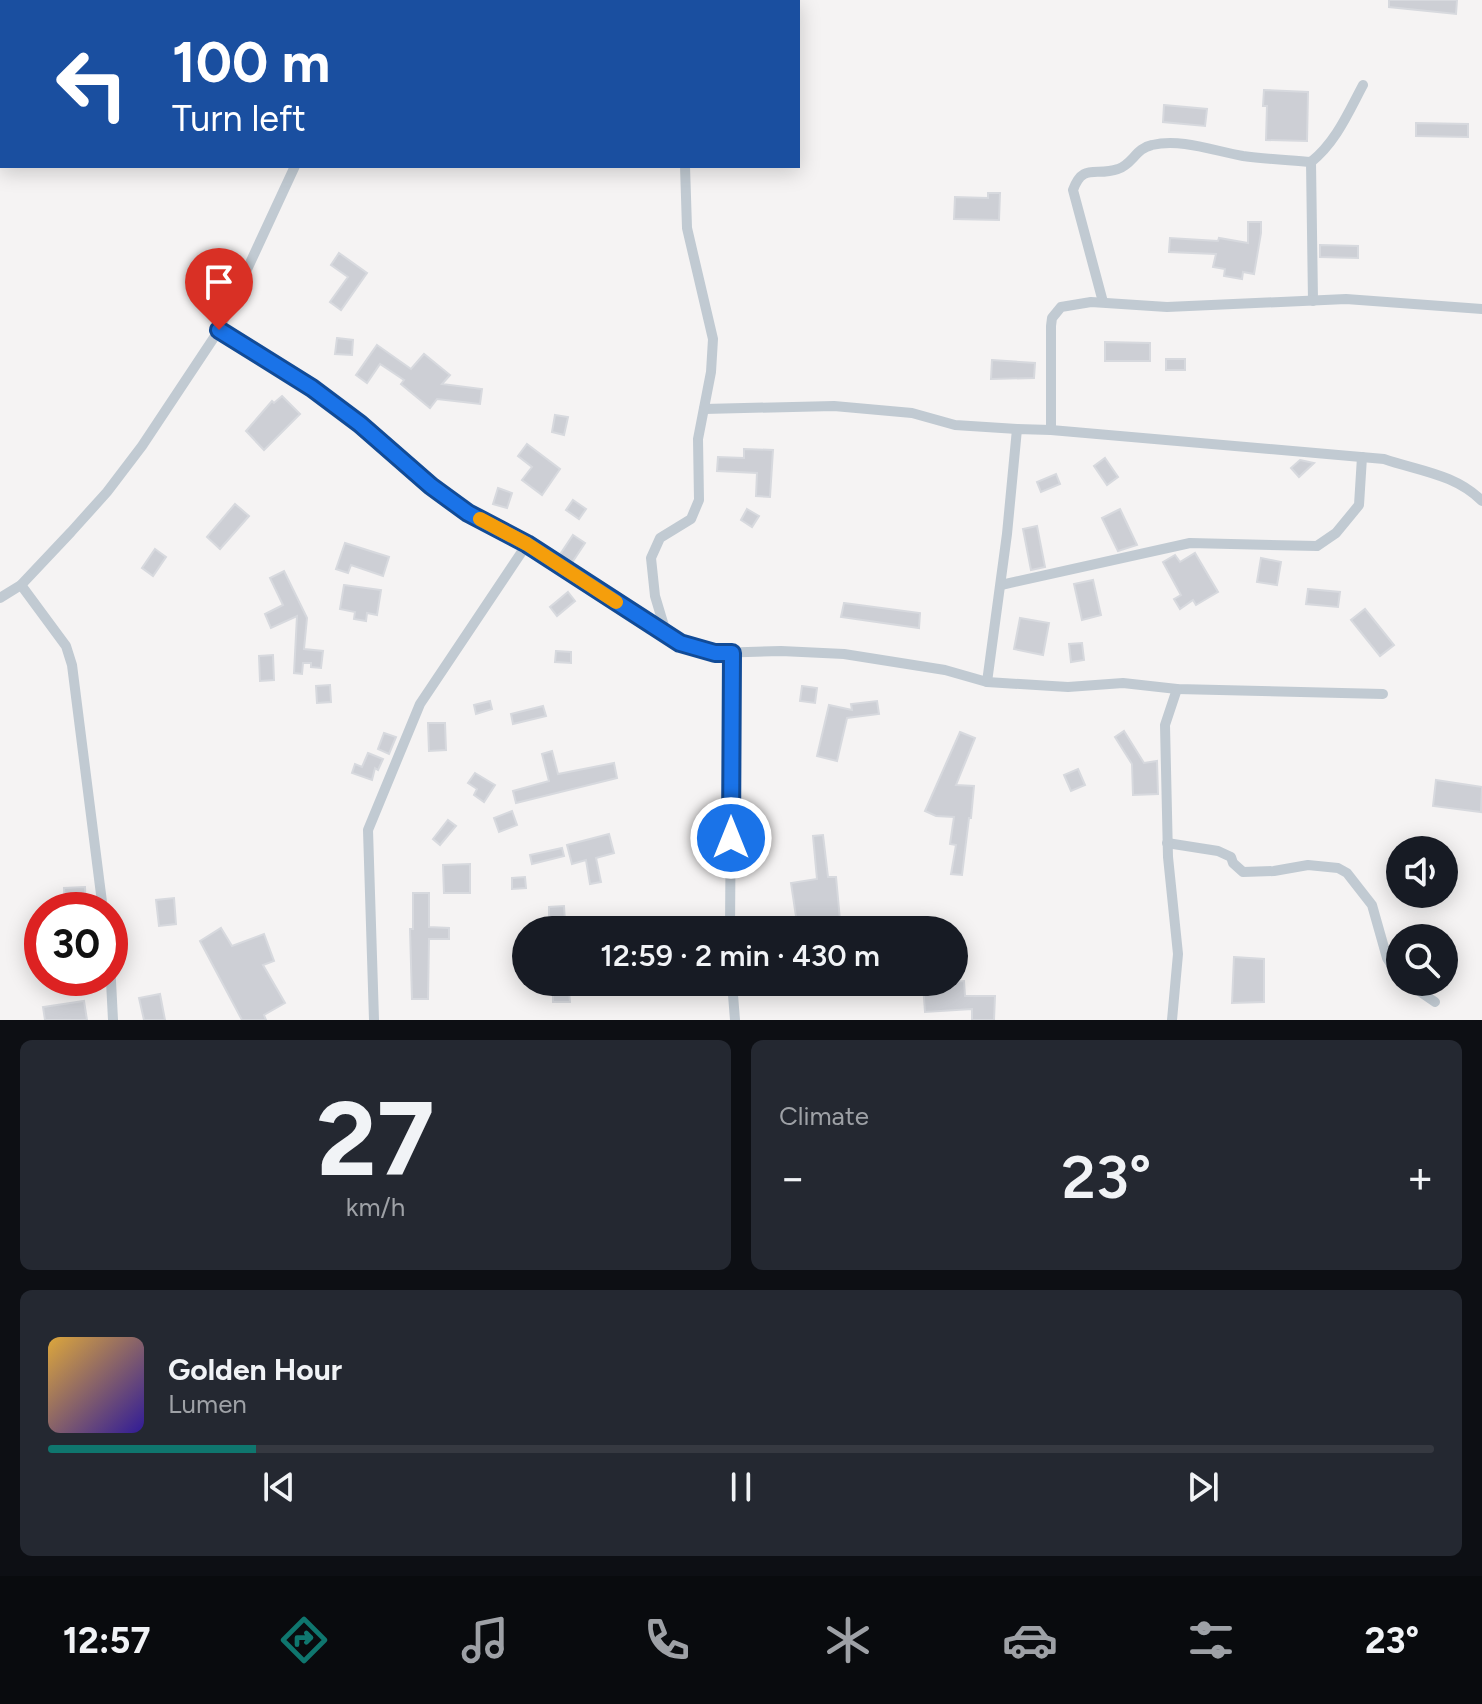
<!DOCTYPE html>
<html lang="en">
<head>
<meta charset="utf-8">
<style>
  :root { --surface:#171b24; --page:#242831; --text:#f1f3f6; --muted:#9ea1a6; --line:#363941; --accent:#0f766e }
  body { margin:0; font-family:Figtree,sans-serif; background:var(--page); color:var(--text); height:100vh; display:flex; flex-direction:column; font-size:30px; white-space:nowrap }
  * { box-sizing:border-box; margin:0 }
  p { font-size:26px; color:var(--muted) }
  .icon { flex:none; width:44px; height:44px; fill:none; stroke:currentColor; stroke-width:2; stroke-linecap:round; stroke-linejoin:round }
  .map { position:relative; height:1020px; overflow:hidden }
  .sheet { display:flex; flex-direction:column; gap:20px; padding:20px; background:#0d0f14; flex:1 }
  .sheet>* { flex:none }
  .hud { position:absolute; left:0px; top:0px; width:800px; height:168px; box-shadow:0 4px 20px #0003; background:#1a4fa0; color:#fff; overflow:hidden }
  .tools { position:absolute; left:1386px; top:836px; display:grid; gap:16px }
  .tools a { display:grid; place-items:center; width:72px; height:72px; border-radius:50%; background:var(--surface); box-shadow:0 4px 20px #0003; font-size:40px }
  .speed { position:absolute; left:24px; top:892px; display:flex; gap:16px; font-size:40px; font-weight:700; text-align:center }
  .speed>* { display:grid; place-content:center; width:104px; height:104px; border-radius:50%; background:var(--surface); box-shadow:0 4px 20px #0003; line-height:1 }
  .speed .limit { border:12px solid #d22; background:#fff; color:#111 }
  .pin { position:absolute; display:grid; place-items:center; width:68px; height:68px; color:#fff; margin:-82px -34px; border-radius:50% 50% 50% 0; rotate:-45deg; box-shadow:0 0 8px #0007 }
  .pin .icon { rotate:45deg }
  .me { position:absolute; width:88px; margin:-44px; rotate:0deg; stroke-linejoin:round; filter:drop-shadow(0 0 6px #0008) }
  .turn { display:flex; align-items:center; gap:28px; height:168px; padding:0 40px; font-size:36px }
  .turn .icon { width:104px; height:104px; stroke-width:2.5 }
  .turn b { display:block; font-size:56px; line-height:68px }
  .big { font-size:60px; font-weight:600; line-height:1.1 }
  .sheet .tile { flex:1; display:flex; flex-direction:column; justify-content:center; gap:12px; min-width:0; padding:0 28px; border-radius:12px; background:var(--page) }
  .sheet .dial { align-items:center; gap:0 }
  .dial b { font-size:104px; line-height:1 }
  .song { display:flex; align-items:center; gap:24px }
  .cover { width:96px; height:96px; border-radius:12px; background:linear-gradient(135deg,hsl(40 70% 55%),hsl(250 70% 35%)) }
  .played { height:8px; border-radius:4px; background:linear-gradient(90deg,var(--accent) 15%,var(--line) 15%) }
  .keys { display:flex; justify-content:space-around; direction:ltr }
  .heat { display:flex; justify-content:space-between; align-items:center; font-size:44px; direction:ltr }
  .sheet .tiles { flex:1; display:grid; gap:20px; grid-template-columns:1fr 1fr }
  .tile:last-child { grid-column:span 2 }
  .trip { position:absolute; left:512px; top:916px; width:456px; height:80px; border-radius:40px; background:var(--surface); box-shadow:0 4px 20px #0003; font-weight:600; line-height:80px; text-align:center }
  .dock { display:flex; height:128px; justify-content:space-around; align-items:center; background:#090b0e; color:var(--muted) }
  .dock .icon { width:56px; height:56px }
  .dock .selected { color:var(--accent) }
  .dock b { font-size:36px; color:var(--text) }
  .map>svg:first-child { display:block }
</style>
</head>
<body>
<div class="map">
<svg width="1482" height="1020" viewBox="0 0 1482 1020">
  <rect width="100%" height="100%" fill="#f5f3f3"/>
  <g fill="#cdcfd5" stroke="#d7d9de" stroke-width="2">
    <path d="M1389,0H1457L1456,14L1389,7Z"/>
    <path d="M1264,90L1308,92L1307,141L1266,140L1267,106H1263Z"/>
    <path d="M1164,105L1207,109L1205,126L1163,122Z"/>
    <path d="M1416,123L1468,124V137L1416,136Z"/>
    <path d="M988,193H1000L999,220L954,219L955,197L988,198Z"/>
    <path d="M1248,222H1261V233L1254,274L1243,272L1242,279L1224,276L1225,269L1213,267L1216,254L1169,252L1170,238L1218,241L1219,238L1248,243Z"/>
    <path d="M1320,245L1358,246V258L1320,257Z"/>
    <path d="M339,253L367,273L341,310L330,302L348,277L331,265Z"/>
    <path d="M337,338L353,340L352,355L335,354Z"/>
    <path d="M1105,342L1150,343V361H1105Z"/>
    <path d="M377,345L411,369L424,354L450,375L442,384L482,389L480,404L437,399L430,408L401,384L404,380L380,364L367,383L356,375Z"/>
    <rect x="1166" y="359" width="19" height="11"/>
    <path d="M992,360L1035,363L1034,378L991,379Z"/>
    <path d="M282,396L300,414L264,450L246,431L272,401L274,403Z"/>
    <path d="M555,415L568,417L564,435L552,432Z"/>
    <path d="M527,444L560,469L542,495L522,480L532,467L518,456Z"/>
    <path d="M744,449L773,450L770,497L756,496L757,473L717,471L718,457L744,458Z"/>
    <path d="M1105,458L1118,477L1107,485L1094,466Z"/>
    <path d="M1300,460L1314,463L1299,477L1291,468Z"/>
    <path d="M1056,474L1060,484L1041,492L1037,482Z"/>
    <path d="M498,488L512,493L507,508L493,504Z"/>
    <path d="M573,500L586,509L579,519L566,510Z"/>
    <path d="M235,504L249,516L220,549L207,537Z"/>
    <path d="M747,509L759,516L752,527L741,520Z"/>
    <path d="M1120,509L1137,545L1118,551L1102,518Z"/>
    <path d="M1037,526L1045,567L1031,570L1023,529Z"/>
    <path d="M573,535L585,543L571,564L559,556Z"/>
    <path d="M345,543L389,557L383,576L351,565L348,573L336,569Z"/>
    <path d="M155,549L166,557L153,576L142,568Z"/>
    <path d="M1195,553L1218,592L1196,605L1193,600L1180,609L1174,599L1181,595L1163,562L1175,555L1180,562Z"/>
    <path d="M1261,558L1281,562L1277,585L1257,582Z"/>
    <path d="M284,571L307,618L304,649L323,651L321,668L311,667V663H303L302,674L294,673L297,616L271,628L265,614L283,605L270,578Z"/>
    <path d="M1093,580L1101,615L1082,620L1074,584Z"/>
    <path d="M344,585L381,590L377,615L367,613L366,621L354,619L355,612L340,609Z"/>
    <path d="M1308,589L1340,592L1338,607L1306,604Z"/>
    <path d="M568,592L575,601L557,616L550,607Z"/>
    <path d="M844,603L920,613L919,628L841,617Z"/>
    <path d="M1365,609L1394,645L1380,656L1351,620Z"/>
    <path d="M1020,618L1049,623L1043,655L1014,649Z"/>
    <path d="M1082,643L1084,660L1071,662L1069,644Z"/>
    <path d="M556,651L571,652V663L555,662Z"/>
    <path d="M273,655L274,680L260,681L259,656Z"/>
    <path d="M330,685L331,702L317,703L316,686Z"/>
    <path d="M802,686L817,688L815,703L800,701Z"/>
    <path d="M490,701L492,709L476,714L474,705Z"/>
    <path d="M877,701L879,714L847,718L837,761L817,756L829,705L852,710L851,704Z"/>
    <path d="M543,706L546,716L513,724L511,714Z"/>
    <path d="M428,723H445L446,750L429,751Z"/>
    <path d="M1124,731L1144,763L1157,761L1158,794L1133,795L1132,764L1115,737Z"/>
    <path d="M960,732L975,738L956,785L974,786L971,818H969L962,875L951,874L956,845L950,844L954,817L936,816L925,811Z"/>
    <path d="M384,733L396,737L389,754L378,749Z"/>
    <path d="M552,751L558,774L614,763L617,778L516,803L513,791L549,781L542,754Z"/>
    <path d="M368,753L383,759L378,770L375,768L372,780L352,773L355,764L362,767Z"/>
    <path d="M1078,769L1085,785L1071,791L1064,775Z"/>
    <path d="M475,773L495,785L484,802L474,795L477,789L468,783Z"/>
    <path d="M1436,780L1482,787L1481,812L1433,806Z"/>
    <path d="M512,811L517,825L499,832L494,818Z"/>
    <path d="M448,820L456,826L440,845L433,839Z"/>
    <path d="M609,834L614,853L596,858L601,882L590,884L586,860L572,864L567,845Z"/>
    <path d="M823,835L828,877H836L840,920L814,923V928L798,930L791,883L817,879L813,836Z"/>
    <path d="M562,848L564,856L532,864L530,855Z"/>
    <path d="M470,864V893H444L443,865Z"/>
    <path d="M525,877L526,888L512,889V878Z"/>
    <path d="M85,887L86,910H65L64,888Z"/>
    <path d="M413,893H429V927L449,928V939H429L428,999H412L410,929H413Z"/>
    <path d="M174,898L176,924L159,926L156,900Z"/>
    <path d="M564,906L565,922L549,923V907Z"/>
    <path d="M221,928L232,946L264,934L274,961L263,965L285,1003L264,1015L266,1020H242L200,941Z"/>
    <path d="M1234,957L1264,959V1002L1232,1003Z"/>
    <path d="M964,981L965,996H995L994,1020H972V1009L925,1012L923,984Z"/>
    <path d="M569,991L570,1002H553V992Z"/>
    <path d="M160,994L165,1020H144L139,998Z"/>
    <path d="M84,1001L87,1020H45L43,1007Z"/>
  </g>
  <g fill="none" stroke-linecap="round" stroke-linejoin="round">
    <g stroke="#c1cad2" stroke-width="10">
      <path d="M366,2L367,0"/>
      <path d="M1311,162L1313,301"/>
      <path d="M1103,302L1073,190C1083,162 1096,177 1118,169C1132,165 1136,148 1152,145C1181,138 1214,151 1243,156C1265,159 1288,160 1311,162C1336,142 1348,113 1363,85"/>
      <path d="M219,330L312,388L360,424L431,486L468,513L527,544L667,636L700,649L715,653L781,651L844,654L945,670L987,682L1068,687L1123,683L1177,689L1383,694"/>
      <path d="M704,409L834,406L912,413L955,425L1017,429"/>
      <path d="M1051,430L1384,459C1419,471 1455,474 1482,501"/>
      <path d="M21,585L66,646L72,665L103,910"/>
      <path d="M1001,585L1190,543L1317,546L1336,533L1359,505L1362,457"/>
      <path d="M0,598L21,585L71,532L107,492L142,446L219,330L295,166"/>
      <path d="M667,636L655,596L651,558L660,538L691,519L699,500L698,439L711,372L713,339L687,228L685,166"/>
      <path d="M987,682L1007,534L1017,429L1051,430V326L1052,318L1061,307L1091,302L1167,307L1346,299L1482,309"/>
      <path d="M1167,843L1218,851L1231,857L1233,863L1243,872L1274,871L1308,865L1338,868L1347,873L1372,905L1387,958L1400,978"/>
      <path d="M730,930L732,653"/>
      <path d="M110,961L113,1020"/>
      <path d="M732,982L735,1020"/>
      <path d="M1406,982L1435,1002"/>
      <path d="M374,1020L368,830L420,704L527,544"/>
      <path d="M1172,1020L1178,954L1168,857L1165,725L1177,689"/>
    </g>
  </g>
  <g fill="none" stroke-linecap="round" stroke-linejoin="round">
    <defs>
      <path id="route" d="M219,330L312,388L360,424L431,486L468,513L527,544L680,643L715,653H732L731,838"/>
    </defs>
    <use href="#route" stroke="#114b97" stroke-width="20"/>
    <use href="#route" stroke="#1a73e8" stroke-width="14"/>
    <path stroke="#f59e0b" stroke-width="14" d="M480,519L527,544L616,602"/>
  </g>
</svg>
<div class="tools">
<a><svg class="icon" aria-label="sound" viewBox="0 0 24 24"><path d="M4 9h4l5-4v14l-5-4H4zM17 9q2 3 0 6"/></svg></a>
<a><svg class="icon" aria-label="search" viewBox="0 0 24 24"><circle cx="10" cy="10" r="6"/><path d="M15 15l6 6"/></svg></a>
</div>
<div class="speed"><div class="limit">30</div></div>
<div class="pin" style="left:219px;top:330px;background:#d93025"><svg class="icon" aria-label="arrive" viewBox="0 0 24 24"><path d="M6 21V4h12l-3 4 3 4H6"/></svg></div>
<svg class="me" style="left:731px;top:838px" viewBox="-20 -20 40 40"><circle r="17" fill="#1a73e8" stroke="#fff" stroke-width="3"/><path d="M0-11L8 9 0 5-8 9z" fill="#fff"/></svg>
<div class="trip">12:59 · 2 min · 430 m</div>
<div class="hud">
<div class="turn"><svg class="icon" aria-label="left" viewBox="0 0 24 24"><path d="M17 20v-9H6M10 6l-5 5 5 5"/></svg><div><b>100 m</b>Turn left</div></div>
</div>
</div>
<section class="sheet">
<div class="tiles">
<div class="tile dial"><b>27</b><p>km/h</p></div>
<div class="tile"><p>Climate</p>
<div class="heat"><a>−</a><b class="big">23°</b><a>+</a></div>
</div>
<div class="tile">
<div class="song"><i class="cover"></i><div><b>Golden Hour</b><p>Lumen</p></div></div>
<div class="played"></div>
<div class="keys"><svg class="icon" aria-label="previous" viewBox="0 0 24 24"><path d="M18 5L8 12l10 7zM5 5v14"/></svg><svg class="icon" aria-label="pause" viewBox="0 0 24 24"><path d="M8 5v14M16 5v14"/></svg><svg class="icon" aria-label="next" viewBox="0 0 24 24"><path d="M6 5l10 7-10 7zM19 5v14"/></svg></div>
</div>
</div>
</section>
<nav class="dock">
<b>12:57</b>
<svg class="icon selected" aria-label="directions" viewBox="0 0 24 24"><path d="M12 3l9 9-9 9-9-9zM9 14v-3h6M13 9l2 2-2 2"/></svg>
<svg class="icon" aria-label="music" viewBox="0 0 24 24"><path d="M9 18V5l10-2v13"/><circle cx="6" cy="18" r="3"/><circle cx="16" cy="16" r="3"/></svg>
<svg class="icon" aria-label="phone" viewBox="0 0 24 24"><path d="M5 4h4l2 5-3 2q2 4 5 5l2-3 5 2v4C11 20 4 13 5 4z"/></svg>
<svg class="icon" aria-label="climate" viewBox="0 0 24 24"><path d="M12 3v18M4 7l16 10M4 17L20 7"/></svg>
<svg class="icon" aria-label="car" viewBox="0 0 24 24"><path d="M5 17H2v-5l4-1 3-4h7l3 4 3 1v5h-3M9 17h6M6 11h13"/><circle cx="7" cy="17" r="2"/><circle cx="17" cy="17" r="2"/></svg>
<svg class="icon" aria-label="filters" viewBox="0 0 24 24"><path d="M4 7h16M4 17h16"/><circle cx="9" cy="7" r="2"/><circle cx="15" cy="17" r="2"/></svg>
<b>23°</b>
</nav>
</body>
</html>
